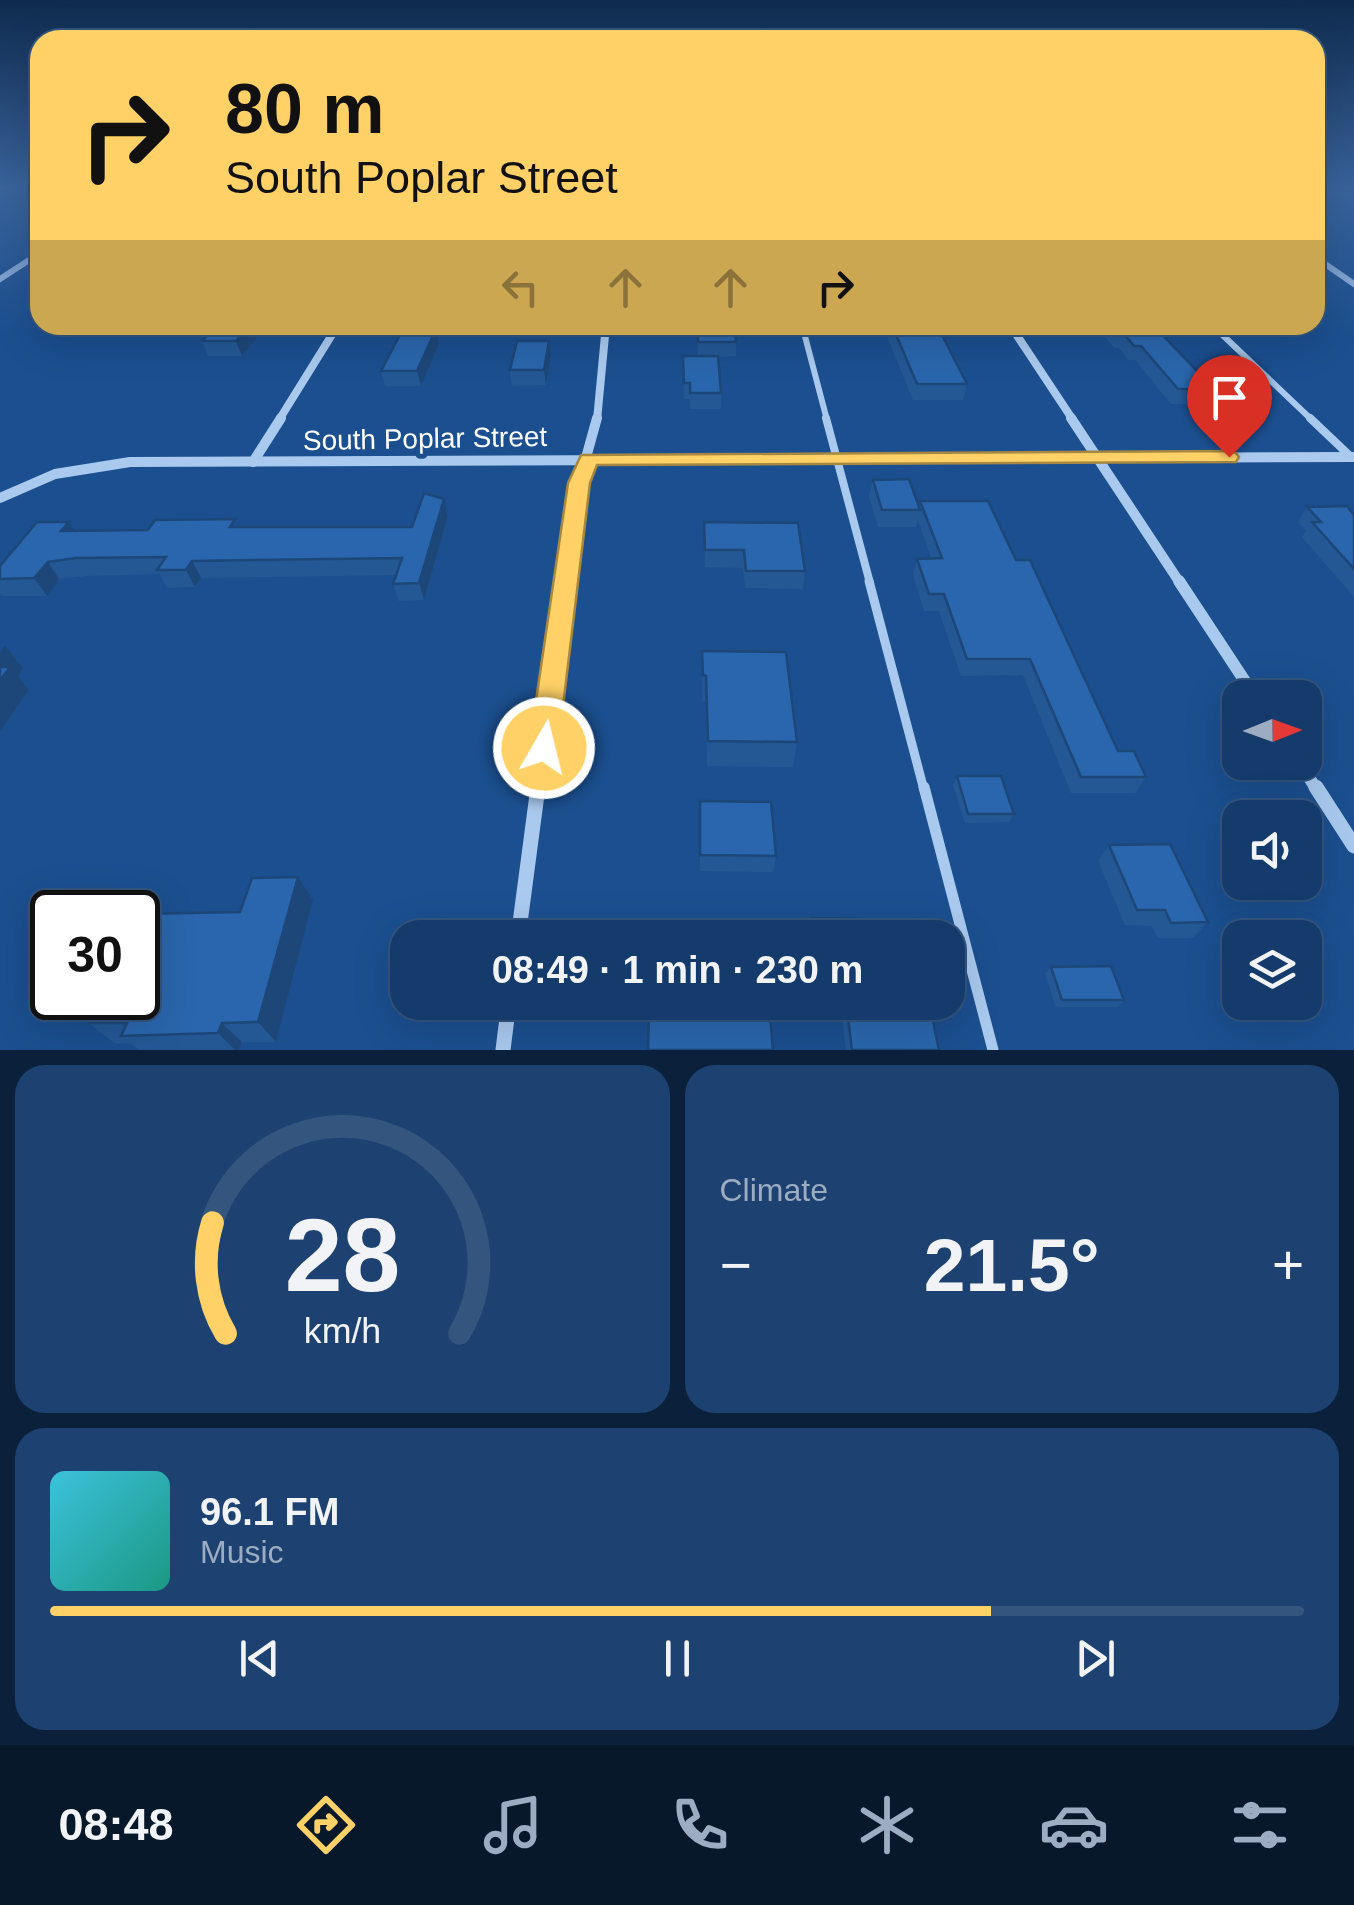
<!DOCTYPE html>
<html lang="en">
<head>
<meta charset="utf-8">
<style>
  :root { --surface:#143b6b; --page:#1d4271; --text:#f1f3f6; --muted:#9dadc1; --line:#33557e; --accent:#ffd166 }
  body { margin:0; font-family:Helvetica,sans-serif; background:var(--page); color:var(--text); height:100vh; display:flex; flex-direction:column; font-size:38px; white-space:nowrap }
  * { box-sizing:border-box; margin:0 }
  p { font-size:32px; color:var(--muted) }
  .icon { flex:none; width:55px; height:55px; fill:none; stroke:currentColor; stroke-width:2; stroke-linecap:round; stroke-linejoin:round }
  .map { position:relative; height:1050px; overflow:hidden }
  .details { display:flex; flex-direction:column; gap:15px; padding:15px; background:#0b203b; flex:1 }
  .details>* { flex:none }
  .guide { position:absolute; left:30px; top:30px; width:1295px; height:305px; border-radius:30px; box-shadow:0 10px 40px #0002,0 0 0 2px var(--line); background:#ffd166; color:#111; overflow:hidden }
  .needle { width:65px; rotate:89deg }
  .tools { position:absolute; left:1222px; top:680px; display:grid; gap:20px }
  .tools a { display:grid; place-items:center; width:100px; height:100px; border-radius:20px; background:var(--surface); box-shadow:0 10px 40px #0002,0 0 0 2px var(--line); font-size:50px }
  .speed { position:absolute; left:30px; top:890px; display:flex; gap:20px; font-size:50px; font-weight:700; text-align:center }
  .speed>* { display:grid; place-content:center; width:130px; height:130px; border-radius:50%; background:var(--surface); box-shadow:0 10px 40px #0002,0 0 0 2px var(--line); line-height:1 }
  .speed .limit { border:5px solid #111; border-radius:15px; background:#fff; color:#111 }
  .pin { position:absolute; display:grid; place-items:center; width:85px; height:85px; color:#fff; margin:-102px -42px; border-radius:50% 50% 50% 0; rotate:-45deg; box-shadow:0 0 10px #0007 }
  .pin .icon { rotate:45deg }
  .me { position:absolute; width:110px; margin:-55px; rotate:8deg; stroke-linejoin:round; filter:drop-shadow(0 0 8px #0008) }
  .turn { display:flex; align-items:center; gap:35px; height:210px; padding:0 30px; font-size:45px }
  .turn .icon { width:130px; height:130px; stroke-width:2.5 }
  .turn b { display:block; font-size:70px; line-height:85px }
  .lanes { display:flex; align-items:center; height:95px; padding:0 30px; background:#0003; justify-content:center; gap:50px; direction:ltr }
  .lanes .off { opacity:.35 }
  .big { font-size:75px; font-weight:700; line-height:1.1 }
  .details .widget { flex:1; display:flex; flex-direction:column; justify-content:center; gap:15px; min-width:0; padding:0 35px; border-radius:30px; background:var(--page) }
  .details .dial { align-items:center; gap:0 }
  .dial svg { height:260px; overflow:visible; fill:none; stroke:var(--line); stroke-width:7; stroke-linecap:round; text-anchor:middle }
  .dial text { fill:var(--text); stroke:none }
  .song { display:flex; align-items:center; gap:30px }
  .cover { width:120px; height:120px; border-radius:15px; background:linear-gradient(135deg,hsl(190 70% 55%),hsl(170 70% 35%)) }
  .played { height:10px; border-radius:5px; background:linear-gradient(90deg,var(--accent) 75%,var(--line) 75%) }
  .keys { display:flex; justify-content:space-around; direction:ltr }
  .heat { display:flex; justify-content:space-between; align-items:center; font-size:55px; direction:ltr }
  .details .tiles { flex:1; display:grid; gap:15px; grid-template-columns:1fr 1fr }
  .widget:last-child { grid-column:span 2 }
  .trip { position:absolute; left:390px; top:920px; width:575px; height:100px; border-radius:30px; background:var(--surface); box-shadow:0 10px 40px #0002,0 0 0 2px var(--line); font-weight:700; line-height:100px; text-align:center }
  .menu { display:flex; height:160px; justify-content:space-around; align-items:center; background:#08182b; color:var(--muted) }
  .menu .icon { width:70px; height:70px }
  .menu .selected { color:var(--accent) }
  .menu b { font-size:45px; color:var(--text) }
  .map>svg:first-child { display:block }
</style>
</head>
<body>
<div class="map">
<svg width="1354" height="1050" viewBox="0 0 1354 1050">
  <rect width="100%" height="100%" fill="#1b4f8f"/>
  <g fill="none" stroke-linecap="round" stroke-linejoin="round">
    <g stroke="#a9c9ee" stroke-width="6">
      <path d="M802,325L827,420"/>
      <path d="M1212,325L1312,420"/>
    </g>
    <g stroke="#a9c9ee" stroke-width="8">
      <path d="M826,418L870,583"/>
      <path d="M1310,418L1350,456"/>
    </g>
    <path stroke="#a9c9ee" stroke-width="9" d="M869,581L924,790"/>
    <path stroke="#a9c9ee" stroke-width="11" d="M924,787L993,1050"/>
    <g stroke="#a9c9ee" stroke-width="6">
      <path d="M1315,257L1354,284"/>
      <path d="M0,279L40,253"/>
    </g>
    <g stroke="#a9c9ee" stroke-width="8">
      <path d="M1010,325L1073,420"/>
      <path d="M279,420L338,325"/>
      <path d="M597,420L606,325"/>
    </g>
    <g stroke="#a9c9ee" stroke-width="10">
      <path d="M1071,418L1180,583"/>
      <path d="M253,462L281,418"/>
      <path d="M0,498L55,474L130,462L1354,457"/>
      <path d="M566,583L579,483L597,418"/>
    </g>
    <g stroke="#a9c9ee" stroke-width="12">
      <path d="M1179,581L1256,698"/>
      <path d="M1299,762L1317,790"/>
      <path d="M538,790L566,581"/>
    </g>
    <g stroke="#a9c9ee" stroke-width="15">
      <path d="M1316,787L1354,846"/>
      <path d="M518,938L538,787"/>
      <path d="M503,1050L509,1002"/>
    </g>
  </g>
  <g fill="#245895">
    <path d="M216,325H267L242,356H208L202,341Z"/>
    <path d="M696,325H734L736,342V356L718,357L721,393V409H690V399H684L683,356H698Z"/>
    <path d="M888,325H937L967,384L963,400H913L886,334Z"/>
    <path d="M1096,325H1153L1214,389L1207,404H1171L1135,360H1128L1119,348H1114Z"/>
    <path d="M439,344L421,386H385L381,371Z"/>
    <path d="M551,356L546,385L512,386L510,370Z"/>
    <path d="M873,480L919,507L920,501L1016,560L1118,751L1146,777L1135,793H1071L1023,675L961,676L939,611H924L913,575L917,559L931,558L918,520L916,527H878L869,496Z"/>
    <path d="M444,499L448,516L424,600L399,601L393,584L396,575L201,578L195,587L167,588L160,574L87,576L59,579L47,596H2L0,594V566L75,531L239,527H412Z"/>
    <path d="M1307,507L1354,515V597L1302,537L1306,531L1298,522Z"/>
    <path d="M704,522L805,571L803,589L745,588L743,568L705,567Z"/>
    <path d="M702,651L797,742L793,767L707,766L706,701H702Z"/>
    <path d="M957,776L1014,814L1009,822L965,823L953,785Z"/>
    <path d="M700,801L776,856L773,872L700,871Z"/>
    <path d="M1109,845L1208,922L1193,938H1158L1152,926L1125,925L1098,861Z"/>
    <path d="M313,900L276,1042H242L239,1050H139L130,1043H114L89,1023L240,912Z"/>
    <path d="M811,918L862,938H809L808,932Z"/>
    <path d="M1051,967L1124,1000L1118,1007H1056L1045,974Z"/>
    <path d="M840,1002H929L939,1050H846Z"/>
  </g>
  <g fill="#1d4779">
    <path d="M249,325H267L242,356L236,341Z"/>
    <path d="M436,329L439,344L421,386L417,371Z"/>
    <path d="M549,341L551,356L546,385L544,370Z"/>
    <path d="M444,499L448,516L424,600L419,583Z"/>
    <path d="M69,522L79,539L61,531Z"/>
    <path d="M192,561L201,578L195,587L186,570Z"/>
    <path d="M48,562L59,579L47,596L34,578Z"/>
    <path d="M5,646L23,668L18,676L29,690L0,731V653Z"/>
    <path d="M298,877L313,900L276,1042L258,1022Z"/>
    <path d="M222,1023L242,1042L239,1050H235L218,1033Z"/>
  </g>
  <g fill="#2a66ad" stroke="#1d4779" stroke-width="2.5">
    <path d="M216,325H249L236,341H202Z"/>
    <path d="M697,325H734L736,342H698Z"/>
    <path d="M892,325H937L967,384H917Z"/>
    <path d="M1112,325H1153L1214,389H1178L1141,346H1134L1124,334H1119Z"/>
    <path d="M403,329H436L417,371H381Z"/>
    <path d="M517,341H549L544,370H510Z"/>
    <path d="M683,356H718L721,393H690V383H684Z"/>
    <path d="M909,479L920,510H882L873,480Z"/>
    <path d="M424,493L444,499L419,583L393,584L402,558L192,561L186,570H157L166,557L76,558L48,562L34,578L0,579V566L37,522H69L61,531L148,530L155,520L235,519L230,527H412Z"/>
    <path d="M920,501H988L1016,560H1030L1118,751H1134L1146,777H1081L1030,659H967L944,594H929L917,559L942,558Z"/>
    <path d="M1347,506L1354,515V569L1312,522H1321L1307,507Z"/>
    <path d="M704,522L798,523L805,571H746L744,550H705Z"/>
    <path d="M702,651L786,652L797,742L708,741L706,676L703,675Z"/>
    <path d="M0,667H10L0,681Z"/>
    <path d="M957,776H1001L1014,814H968Z"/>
    <path d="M700,801L771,802L776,856L700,855Z"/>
    <path d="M1170,844L1208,922L1171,923L1165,910H1137L1109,845Z"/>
    <path d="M298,877L258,1022L222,1023L218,1033L121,1036L127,1023H89L101,998H138L139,914L240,912L252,878Z"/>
    <path d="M811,918L859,919L862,938H814Z"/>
    <path d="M1111,966L1124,1000H1062L1051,967Z"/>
    <path d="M698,1002H769L773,1050H648L649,1011L698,1012Z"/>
    <path d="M846,1002H929L939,1050H852Z"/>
  </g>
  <linearGradient id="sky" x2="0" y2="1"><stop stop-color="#0f2b4f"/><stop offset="0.56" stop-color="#39639b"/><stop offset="1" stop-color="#39639b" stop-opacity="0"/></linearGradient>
  <rect width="1354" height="335" fill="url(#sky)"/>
  <path fill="#ffd166" stroke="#a68842" stroke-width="2.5" d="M1229,451L1236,453L1239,457L1236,462L597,465L590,483L558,748L554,757L544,761L533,757L529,748L568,483L581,455Z"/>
  <g text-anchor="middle" stroke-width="10" stroke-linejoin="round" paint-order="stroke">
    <g font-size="28" fill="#fff" stroke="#1b4f8f">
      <text transform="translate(425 438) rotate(-1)" y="10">South Poplar Street</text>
    </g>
  </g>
</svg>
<div class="tools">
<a><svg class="needle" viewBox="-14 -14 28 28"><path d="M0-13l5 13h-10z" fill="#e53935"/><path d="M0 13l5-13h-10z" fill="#9dadc1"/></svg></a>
<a><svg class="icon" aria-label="sound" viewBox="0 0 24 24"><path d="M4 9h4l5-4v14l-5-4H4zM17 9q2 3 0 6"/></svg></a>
<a><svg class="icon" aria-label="layers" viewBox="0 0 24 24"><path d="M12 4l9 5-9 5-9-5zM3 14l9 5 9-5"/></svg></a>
</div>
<div class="speed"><div class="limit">30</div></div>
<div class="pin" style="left:1229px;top:457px;background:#d93025"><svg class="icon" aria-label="arrive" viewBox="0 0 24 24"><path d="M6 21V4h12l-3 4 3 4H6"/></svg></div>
<svg class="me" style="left:544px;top:748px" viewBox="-20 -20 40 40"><circle r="17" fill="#ffd166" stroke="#fff" stroke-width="3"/><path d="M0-11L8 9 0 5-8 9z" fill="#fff"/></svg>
<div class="trip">08:49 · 1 min · 230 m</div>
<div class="guide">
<div class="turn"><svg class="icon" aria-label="right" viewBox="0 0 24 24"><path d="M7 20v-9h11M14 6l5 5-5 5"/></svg><div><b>80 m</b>South Poplar Street</div></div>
<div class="lanes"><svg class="icon off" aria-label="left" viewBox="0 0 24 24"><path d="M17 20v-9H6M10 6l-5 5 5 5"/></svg><svg class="icon off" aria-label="ahead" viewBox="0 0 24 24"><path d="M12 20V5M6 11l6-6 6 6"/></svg><svg class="icon off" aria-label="ahead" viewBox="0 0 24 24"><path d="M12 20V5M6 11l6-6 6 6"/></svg><svg class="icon" aria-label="right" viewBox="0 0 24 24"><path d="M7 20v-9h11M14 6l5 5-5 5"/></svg></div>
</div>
</div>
<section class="details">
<div class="tiles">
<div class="widget dial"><svg viewBox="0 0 100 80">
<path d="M14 69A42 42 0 1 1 86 69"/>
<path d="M14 69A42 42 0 0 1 10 35" stroke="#ffd166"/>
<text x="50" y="56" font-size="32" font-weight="700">28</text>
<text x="50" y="72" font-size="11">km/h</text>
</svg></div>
<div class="widget"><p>Climate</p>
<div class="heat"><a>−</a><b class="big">21.5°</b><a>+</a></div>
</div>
<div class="widget">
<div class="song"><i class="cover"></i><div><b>96.1 FM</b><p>Music</p></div></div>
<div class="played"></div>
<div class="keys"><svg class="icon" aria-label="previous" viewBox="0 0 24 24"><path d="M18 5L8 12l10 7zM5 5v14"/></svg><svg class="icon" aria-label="pause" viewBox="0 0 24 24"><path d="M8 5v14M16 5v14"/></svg><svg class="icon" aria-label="next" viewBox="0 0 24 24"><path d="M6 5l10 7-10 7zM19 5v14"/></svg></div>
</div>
</div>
</section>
<nav class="menu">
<b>08:48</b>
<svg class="icon selected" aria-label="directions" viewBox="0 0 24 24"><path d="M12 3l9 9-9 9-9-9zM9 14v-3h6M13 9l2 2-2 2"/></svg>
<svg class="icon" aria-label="music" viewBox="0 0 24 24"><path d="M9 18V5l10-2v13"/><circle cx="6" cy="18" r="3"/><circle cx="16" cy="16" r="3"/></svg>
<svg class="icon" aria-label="phone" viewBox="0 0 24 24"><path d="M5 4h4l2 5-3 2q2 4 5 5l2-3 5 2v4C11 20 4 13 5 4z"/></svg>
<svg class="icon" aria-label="climate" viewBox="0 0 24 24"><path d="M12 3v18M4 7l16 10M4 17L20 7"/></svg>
<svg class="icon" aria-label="car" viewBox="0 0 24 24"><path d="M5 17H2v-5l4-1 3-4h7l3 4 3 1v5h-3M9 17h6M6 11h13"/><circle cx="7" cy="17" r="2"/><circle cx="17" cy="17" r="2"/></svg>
<svg class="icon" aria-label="filters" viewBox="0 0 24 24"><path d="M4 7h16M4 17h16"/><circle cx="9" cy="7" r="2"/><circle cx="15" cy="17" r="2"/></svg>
</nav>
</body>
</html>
